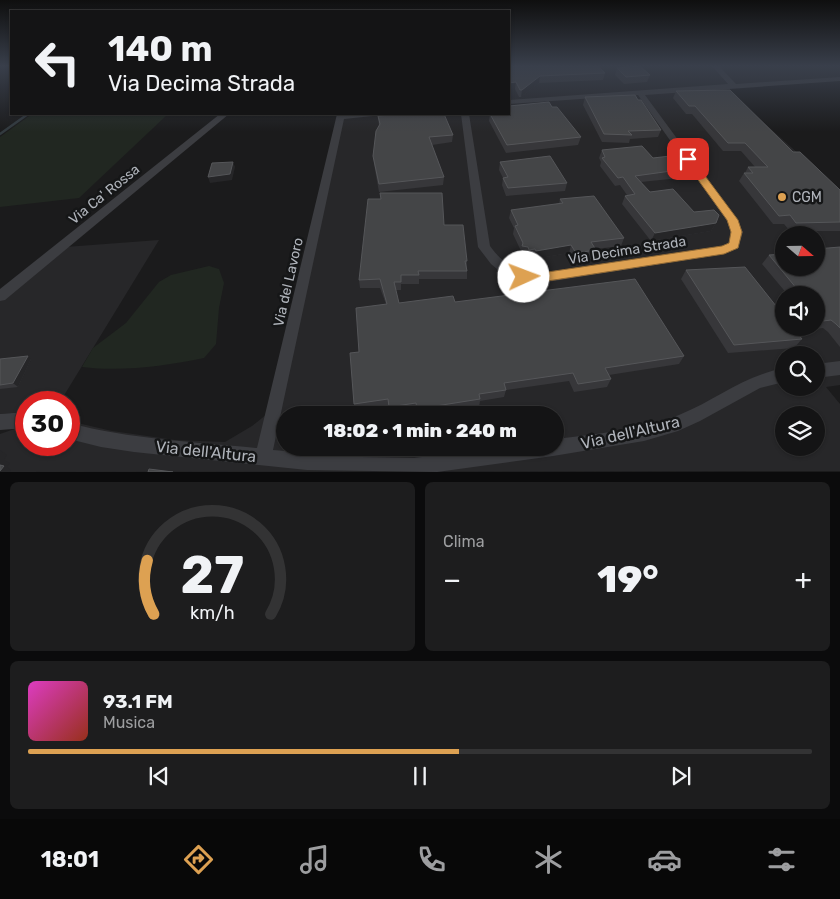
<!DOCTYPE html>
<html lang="it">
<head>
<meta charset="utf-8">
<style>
  :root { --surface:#141415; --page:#1d1d1e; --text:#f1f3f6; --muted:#9d9ea0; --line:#333334; --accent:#dda152 }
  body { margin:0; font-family:Rubik,sans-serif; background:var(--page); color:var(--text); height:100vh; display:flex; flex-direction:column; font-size:19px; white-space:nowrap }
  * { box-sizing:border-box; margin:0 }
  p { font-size:16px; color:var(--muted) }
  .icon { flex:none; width:28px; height:28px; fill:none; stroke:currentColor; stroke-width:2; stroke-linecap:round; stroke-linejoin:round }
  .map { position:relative; height:472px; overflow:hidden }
  .side { display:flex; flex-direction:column; gap:10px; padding:10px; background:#0b0b0c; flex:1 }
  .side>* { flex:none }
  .banner { position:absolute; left:10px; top:10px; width:500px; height:105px; border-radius:0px; box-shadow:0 1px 4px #0004,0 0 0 1px var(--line); background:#141415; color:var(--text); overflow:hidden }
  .needle { width:32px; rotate:110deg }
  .fabs { position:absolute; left:775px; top:226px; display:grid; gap:10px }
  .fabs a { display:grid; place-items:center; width:50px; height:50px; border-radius:50%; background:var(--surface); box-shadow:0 1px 4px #0004,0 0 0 1px var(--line); font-size:25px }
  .speed { position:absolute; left:15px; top:391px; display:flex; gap:10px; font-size:25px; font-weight:700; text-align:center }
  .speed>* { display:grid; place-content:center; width:65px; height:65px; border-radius:50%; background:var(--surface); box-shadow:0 1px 4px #0004,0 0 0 1px var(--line); line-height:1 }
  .speed .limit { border:8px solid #d22; background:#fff; color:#111 }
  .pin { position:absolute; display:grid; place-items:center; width:42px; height:42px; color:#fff; margin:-21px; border-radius:10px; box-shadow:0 2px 8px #0006 }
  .me { position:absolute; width:55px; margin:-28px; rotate:88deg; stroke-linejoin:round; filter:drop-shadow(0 0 4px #0008) }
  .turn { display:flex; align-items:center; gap:18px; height:105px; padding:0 15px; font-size:22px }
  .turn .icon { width:65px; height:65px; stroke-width:2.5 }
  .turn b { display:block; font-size:35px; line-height:42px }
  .big { font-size:38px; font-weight:800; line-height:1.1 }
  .side .tile { flex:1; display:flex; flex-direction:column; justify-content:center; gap:8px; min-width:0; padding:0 18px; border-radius:8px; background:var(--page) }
  .side .dial { align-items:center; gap:0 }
  .dial svg { height:130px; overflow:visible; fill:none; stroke:var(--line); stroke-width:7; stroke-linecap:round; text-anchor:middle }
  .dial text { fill:var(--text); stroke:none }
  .song { display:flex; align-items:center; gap:15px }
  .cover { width:60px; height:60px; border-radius:8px; background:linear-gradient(135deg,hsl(310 70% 55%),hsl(10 70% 35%)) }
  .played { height:5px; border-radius:2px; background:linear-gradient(90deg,var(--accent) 55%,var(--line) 55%) }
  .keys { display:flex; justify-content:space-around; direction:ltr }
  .heat { display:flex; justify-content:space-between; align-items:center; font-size:28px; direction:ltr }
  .side .tiles { flex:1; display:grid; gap:10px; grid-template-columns:1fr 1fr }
  .tile:last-child { grid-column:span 2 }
  .trip { position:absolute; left:276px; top:406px; width:288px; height:50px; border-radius:25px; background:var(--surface); box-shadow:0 1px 4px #0004,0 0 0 1px var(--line); font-weight:800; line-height:50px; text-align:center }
  .dock { display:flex; height:80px; justify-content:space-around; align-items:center; background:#080808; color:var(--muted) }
  .dock .icon { width:35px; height:35px }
  .dock .selected { color:var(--accent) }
  .dock b { font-size:22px; color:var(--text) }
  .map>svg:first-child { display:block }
</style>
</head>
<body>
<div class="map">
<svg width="840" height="472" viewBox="0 0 840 472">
  <rect width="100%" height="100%" fill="#1b1b1c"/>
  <g fill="#272729" fill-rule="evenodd">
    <path d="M509,66H840V80L724,87L840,191V385L826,387L840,404V471L0,472V434L26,425V445H69V421L112,431L175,440L225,442L252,426L267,414L341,114H509ZM784,235H816V268H784ZM784,295H816V328H784ZM784,355H816V388H784ZM285,415H555V448H285ZM784,415H816V448H784Z"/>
    <path d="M159,240L60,402H26V412L0,414V295L65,247Z"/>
  </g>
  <g fill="#212721">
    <path d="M32,114H168L79,198L0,207V137Z"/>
    <path d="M209,266L219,269L224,283L219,308L216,344L204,358C164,366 123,372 82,367L93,348L126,323L159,282L171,275Z"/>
  </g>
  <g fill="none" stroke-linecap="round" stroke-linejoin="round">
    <path stroke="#323a3f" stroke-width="2.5" d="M0,134L28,114"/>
    <g fill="#3c3d41" fill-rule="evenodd">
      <path d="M712,66H719L736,84L840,77V81L645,95L737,220L743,232L738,248L724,254L541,283L523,280L503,274L491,264L478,247L461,114H469L490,246C503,265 519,272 541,273L722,246L729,243L731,232L727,221L638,95L509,104V100L728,84Z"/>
      <path d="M220,114H229L5,300L0,301V289Z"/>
      <path d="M337,114H377L373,116L344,119L273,450L361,457L414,458L492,448H555V439C596,434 640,430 679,415C718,399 741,377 784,368V382L760,388L700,421L678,431L644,441L553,456L437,472L307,470L134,452L101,447L69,439V423C130,439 194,442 257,448Z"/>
      <path d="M840,361V375L816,378V364Z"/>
      <path d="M26,412V428L0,430V414Z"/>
    </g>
  </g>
  <g fill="#37373a">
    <path d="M509,66L605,73L603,80L539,83L521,97H519L515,89Z"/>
    <path d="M617,68L650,75L647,82L624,84L615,75Z"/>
    <path d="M676,91L793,152L840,190V231H790L784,224H773L739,181L744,173H745L748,167H755L741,151H723L692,114H686L673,98Z"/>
    <path d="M585,97L638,100L661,130L658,137L630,139L629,143L602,142L583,105Z"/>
    <path d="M552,107L581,137L578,145L506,153L489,121L490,114Z"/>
    <path d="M275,114H285V115L276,116Z"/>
    <path d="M378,116L453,135L452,142L432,145L444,177L443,185L379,192L374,164L373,156L379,126Z"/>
    <path d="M602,150L653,158L693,168L689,177L641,182L650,192L716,223L711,231L651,241L622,204L625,196L627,195L620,185L615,186L600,166L601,162L599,158Z"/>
    <path d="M500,162L567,183L565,191L506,196L502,185L503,178L499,170Z"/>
    <path d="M380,193L444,225L467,261V279H419V284H401V290H396L399,303L455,302L684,356L679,364L609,375L611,379L607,387L574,392L569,381L506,390L504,397L480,401L479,407L427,415H417L416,411L389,415L388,407L355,412L354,404L359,352L386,304L380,288H360L359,280L381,199Z"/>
    <path d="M560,199L624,238L621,246L595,249L596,250L593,259L573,261L569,253L534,259L533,257L527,258L526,255L520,254L521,251L513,234L514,228L509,218L511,210L559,204Z"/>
    <path d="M840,247V347L828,332L823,328L815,329L814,328H816V295H788L762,264L769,255L784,268Z"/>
    <path d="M686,270L802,339L794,348L728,353L681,279Z"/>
    <path d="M0,359H31L18,387L0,389Z"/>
  </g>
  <g fill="#262628">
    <path d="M540,76L539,83L521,97L522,90Z"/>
    <path d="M516,82L515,89L509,90V83Z"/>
    <path d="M233,162L235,167L232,180L210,183L208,177Z"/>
    <path d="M716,223L711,231L651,241L655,233Z"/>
    <path d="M571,245L569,253L534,259L536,251Z"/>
    <path d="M28,356L31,359L18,387L13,383Z"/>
    <path d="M0,450L7,455L4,460L10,463L7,467L11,470L10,472H0Z"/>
  </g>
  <g fill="#444547" stroke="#555659">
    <path d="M509,66H598L605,73L540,76L522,90H520L516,82L509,83Z"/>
    <path d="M640,66L650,75L626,77L617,68Z"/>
    <path d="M730,90L793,152H800L840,190V222L796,223L790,215L779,216L744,173H753L748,167H768L745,143H728L695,106H689L676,91Z"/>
    <path d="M635,95L638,100H641L661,130L628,131L632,135L604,134L585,97Z"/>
    <path d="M549,102L552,107H557L581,137L507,145L490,114H509V106Z"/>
    <path d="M404,114H444L453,135L429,137L444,177L379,184L373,156L376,131L380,124L378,116Z"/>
    <path d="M642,146L653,158L679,155L693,168L635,176L650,192L673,189L694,212L714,210L719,215L716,223L655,233L625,196L635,194L623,177L618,178L602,158L605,157L602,150Z"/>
    <path d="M550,156L567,183L508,188L503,178L508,177L500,162Z"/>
    <path d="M233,162L230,174L208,177L212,163Z"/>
    <path d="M380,193H442L444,225H463L467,261H465L467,271H418L419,275H401V282H394L399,303L453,296L455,302L635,279L684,356L605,368L611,379L578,384L573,373L504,383L506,390L479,394L480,399L417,409L416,403L389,407L388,399L354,404L350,353L359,352L356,308L387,304L380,279L359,280L368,199H381Z"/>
    <path d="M594,196L624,238L591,242L596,250L576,253L571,245L536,251L535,249L529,250L528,247L522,246L523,243L515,226L518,225L511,210L563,203L560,199Z"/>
    <path d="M840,247V328L836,324L831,320L823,321L816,312V295H802L769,255L784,254V268H816V249Z"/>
    <path d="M745,267L784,316V328H793L802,339L734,345L686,270Z"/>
    <path d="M28,356L13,383L0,385V359Z"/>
    <path d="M0,465L4,466L0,471Z"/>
    <path d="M149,469L173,472H148Z"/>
  </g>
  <linearGradient id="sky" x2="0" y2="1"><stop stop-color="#0f0f0f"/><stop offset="0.5" stop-color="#393f4b"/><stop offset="1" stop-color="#393f4b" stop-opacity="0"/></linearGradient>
  <rect width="840" height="132" fill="url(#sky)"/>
  <path fill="#dda152" stroke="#906935" d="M688,156L691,157L738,220L742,232L738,248L724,254L541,282L519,281L518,277L519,274L541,273L722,246L729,243L731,232L727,220L683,159Z"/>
  <circle fill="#dda152" stroke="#151617" stroke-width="2" cx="782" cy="197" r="5"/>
  <g text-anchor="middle" stroke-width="5" stroke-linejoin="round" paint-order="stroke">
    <g font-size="14" fill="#afb3ba" stroke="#151617">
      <text transform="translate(104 194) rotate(-39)" y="5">Via Ca' Rossa</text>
      <text transform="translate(627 250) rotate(-9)" y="5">Via Decima Strada</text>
      <text transform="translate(288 282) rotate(-77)" y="5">Via del Lavoro</text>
    </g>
    <g font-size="14" fill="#afb3ba" stroke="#151617" text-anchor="start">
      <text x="792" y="202">CGM</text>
    </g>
    <g font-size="16" fill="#afb3ba" stroke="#151617">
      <text transform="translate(630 432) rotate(-13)" y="6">Via dell'Altura</text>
      <text transform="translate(206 451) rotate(6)" y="6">Via dell'Altura</text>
    </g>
  </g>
</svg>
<div class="fabs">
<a><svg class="needle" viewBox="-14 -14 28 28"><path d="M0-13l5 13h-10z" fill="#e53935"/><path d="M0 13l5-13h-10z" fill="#9d9ea0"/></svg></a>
<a><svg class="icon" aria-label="sound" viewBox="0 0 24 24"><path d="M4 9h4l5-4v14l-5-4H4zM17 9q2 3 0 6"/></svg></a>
<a><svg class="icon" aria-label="search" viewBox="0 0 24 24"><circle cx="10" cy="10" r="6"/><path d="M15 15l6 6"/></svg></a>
<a><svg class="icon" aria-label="layers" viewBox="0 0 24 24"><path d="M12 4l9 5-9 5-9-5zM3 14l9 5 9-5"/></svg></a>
</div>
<div class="speed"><div class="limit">30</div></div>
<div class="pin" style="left:688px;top:159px;background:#d93025"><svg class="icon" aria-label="arrive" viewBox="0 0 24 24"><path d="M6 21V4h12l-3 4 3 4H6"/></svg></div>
<svg class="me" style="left:524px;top:277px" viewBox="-20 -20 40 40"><circle r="19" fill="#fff"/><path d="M0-13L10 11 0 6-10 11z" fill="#dda152"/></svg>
<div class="trip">18:02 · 1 min · 240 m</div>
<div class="banner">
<div class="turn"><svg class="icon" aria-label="left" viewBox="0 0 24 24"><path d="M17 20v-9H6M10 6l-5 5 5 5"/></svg><div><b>140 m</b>Via Decima Strada</div></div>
</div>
</div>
<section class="side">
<div class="tiles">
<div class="tile dial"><svg viewBox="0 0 100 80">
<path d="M14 69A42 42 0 1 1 86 69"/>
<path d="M14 69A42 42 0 0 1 10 36" stroke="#dda152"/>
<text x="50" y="56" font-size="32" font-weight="700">27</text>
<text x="50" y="72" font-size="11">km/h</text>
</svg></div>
<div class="tile"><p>Clima</p>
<div class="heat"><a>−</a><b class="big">19°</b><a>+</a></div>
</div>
<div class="tile">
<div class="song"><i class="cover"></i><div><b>93.1 FM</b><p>Musica</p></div></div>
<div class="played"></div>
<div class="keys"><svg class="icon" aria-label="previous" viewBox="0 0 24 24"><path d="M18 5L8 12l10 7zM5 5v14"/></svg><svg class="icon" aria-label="pause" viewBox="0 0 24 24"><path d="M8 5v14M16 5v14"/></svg><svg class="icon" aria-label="next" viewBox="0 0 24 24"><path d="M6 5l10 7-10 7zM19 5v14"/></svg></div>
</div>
</div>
</section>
<nav class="dock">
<b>18:01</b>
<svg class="icon selected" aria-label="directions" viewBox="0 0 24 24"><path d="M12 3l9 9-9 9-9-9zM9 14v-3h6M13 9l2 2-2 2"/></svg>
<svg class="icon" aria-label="music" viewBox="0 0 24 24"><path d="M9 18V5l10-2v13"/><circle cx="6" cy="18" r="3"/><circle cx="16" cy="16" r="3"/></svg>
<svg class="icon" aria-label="phone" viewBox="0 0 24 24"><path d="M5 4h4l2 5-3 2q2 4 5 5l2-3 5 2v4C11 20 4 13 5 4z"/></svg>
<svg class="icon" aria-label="climate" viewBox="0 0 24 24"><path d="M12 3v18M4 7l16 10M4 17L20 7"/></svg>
<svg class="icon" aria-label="car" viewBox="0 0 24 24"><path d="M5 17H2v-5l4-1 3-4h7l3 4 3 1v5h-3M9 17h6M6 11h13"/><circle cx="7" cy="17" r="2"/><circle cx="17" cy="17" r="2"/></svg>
<svg class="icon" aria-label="filters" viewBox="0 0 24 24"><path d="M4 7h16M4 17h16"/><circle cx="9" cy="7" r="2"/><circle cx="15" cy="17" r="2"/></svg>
</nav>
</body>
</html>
